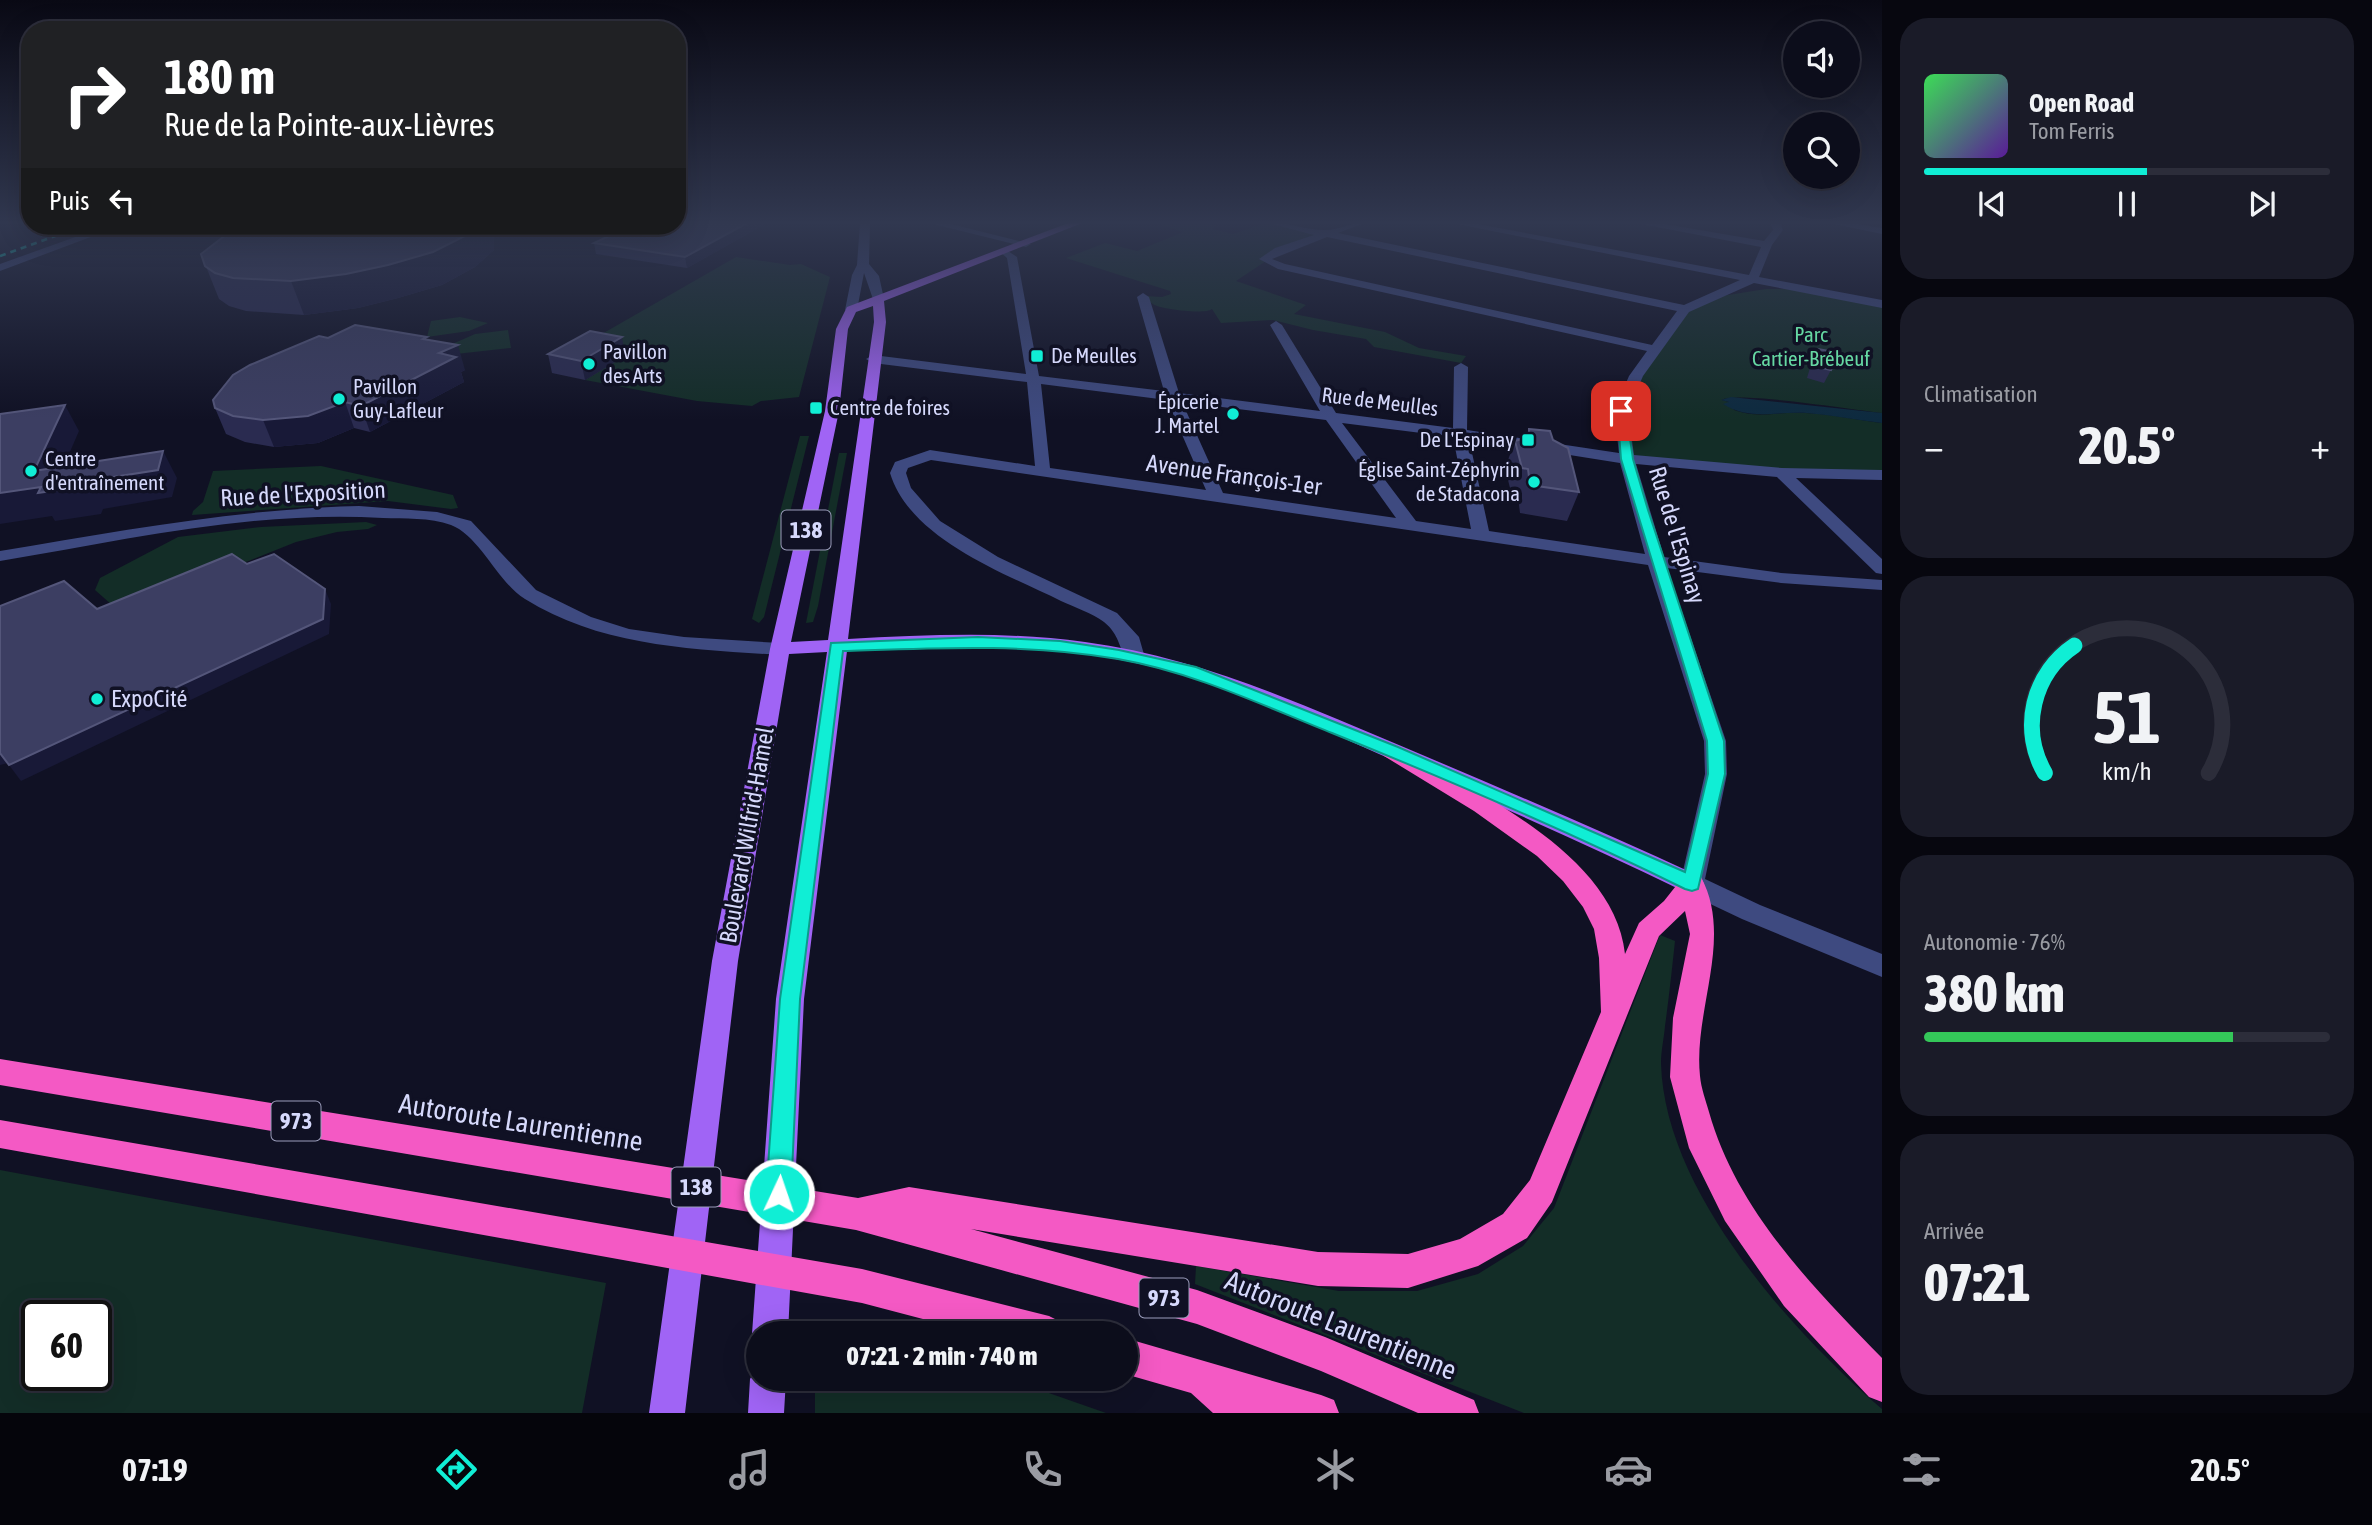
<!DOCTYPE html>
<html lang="fr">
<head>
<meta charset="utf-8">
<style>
  :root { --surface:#0c0d1b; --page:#1a1b28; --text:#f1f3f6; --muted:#9a9ca3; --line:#2c2d3a; --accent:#10eed5 }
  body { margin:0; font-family:"Asap Condensed",sans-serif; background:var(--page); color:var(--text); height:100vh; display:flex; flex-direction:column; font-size:26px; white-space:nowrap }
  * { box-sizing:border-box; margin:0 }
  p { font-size:23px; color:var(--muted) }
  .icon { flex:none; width:38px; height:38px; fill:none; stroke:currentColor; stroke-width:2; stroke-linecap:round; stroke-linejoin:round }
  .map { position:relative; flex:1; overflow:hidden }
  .side { display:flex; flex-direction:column; gap:18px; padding:18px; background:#07070f; width:490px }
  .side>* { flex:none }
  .guide { position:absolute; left:21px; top:21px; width:665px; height:214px; border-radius:28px; box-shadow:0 7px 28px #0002,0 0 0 2px var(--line); background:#202124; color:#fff; overflow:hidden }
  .buttons { position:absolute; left:1783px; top:21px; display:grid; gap:14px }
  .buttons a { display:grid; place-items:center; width:77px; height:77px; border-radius:50%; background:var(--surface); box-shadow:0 7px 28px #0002,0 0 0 2px var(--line); font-size:35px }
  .speed { position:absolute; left:21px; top:1300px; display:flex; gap:14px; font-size:35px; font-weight:700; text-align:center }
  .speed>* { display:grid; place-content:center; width:91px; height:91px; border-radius:50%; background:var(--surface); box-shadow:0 7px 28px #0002,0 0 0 2px var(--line); line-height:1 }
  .speed .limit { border:4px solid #111; border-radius:10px; background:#fff; color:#111 }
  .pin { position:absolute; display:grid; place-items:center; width:60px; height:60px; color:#fff; margin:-30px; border-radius:14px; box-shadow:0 4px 10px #0006 }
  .me { position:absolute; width:77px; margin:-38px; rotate:3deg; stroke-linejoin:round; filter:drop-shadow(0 0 5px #0008) }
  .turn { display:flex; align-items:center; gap:24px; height:147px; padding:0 28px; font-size:32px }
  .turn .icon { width:91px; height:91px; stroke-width:2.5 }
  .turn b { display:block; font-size:49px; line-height:60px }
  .then { display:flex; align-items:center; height:66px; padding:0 28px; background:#0003; gap:14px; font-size:26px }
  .big { font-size:52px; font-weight:800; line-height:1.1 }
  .side .widget { flex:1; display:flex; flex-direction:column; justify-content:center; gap:10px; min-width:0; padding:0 24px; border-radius:28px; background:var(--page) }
  .side .dial { align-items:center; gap:0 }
  .dial svg { height:182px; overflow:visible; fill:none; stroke:var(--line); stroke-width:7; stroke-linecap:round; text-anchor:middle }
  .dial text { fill:var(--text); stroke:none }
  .song { display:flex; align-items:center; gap:21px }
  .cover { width:84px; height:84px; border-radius:10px; background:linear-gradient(135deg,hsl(130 70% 55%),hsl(270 70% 35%)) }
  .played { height:7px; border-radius:4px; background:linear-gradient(90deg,var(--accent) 55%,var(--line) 55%) }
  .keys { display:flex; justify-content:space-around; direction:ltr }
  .heat { display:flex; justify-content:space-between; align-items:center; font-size:38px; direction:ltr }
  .charge { height:10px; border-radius:5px; background:linear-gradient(90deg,#34c759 76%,var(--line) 0) }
  .trip { position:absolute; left:746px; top:1321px; width:392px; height:70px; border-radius:35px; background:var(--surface); box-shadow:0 7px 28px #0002,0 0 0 2px var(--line); font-weight:800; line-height:70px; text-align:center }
  .menu { display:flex; height:112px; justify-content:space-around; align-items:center; background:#05050b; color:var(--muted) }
  .menu .icon { width:49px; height:49px }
  .menu .on { color:var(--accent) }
  .menu b { font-size:32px; color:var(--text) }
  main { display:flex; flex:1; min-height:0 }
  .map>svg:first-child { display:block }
</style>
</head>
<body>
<main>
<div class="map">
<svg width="1882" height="1413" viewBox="0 0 1882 1413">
  <rect width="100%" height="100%" fill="#101124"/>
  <g fill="#132d27" fill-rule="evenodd">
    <path d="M1151,222H1204L1216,225L1213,229L1233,234L1269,222L1326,235L1266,261L1236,281L1306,305L1294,314L1385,332L1419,348L1466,356L1461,363L1374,347L1366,339L1313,330L1273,320L1221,323L1212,309C1205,315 1159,309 1153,304C1149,302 1147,299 1145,296L1162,297L1171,294L1170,291L1066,258L1105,243L1137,251L1183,232Z"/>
    <path d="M736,257L790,265L801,264L830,277L799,397L761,401L752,406L697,401L585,380L624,356L581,346Z"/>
    <path d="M1766,289H1786L1882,304V413C1855,410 1737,391 1722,400L1732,403L1734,410C1758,419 1780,411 1805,413C1831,414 1856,420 1882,423V475L1627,459V392L1685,309L1709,298Z"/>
    <path d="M460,317L488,323L469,331L427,337L431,321Z"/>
    <path d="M508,330L511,348L447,355L434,352L475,334Z"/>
    <path d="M800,436H809L764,617L759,623L752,619Z"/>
    <path d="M839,453H847L818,606L813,622L806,623Z"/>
    <path d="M321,466L453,495L458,508L451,509L388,501L192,515L193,511L203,502L213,471Z"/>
    <path d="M366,522L377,525L368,529L337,532L296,542L120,612L95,590L100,578L178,537L261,527Z"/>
    <path d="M1660,935L1675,941C1672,969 1669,997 1665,1026C1664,1038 1661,1051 1661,1063C1664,1190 1790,1330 1882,1409V1413H1524L1195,1284L1196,1266L1339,1291H1417L1478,1274L1523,1246L1554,1208Z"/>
    <path d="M0,1170L606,1283L582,1413H0ZM37,1316H96V1376H37Z"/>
    <path d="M815,1379H1009L1106,1413H815Z"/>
  </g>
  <path fill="#0d2a3f" d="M1731,397L1882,413V423C1857,420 1832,415 1807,413C1777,411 1749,421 1723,404L1729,402L1721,400Z"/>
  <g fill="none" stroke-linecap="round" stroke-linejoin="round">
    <g fill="#3e4a80" fill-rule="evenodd">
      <path d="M860,222H870L869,264L879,276L884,299L874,302L864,273L857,310L851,314L845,310L852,275L857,265Z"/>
      <path d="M925,222H943L1031,244L1026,247Z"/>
      <path d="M1264,222C1285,221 1304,230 1324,230C1337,231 1352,222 1367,222L1338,233L1684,305L1740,280L1447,222H1467L1749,275L1761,247L1631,222H1653L1764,241L1773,230L1770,222H1780L1783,230L1772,245L1759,277L1882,300V308L1754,283L1689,312L1643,376L1628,411L1634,455L1782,468L1882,470V480L1796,478L1882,559V574L1876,573L1777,477L1636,464L1664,557L1781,573L1882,580V590L1781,583L1667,568L1726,741L1727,774L1705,879L1760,905L1882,954V977L1742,919L1683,891L1680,884L1705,774L1704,741L1648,565L931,460L908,468L906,473L911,488L940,521L998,557L1117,613L1139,637L1145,658L1142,662H1128C1118,647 1120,635 1104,622C1092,613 1074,607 1061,601C1004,573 910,539 890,473L895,462L930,450L1035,466L1027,382L873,363L866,359L873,355L1026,374L1007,258L1000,252L1005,249L1017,257L1039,376L1164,391L1137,297L1143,293L1149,297L1179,393L1320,411L1270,325L1276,321L1282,325L1336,413L1453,428L1454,367L1461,363L1468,367L1467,430L1619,453L1614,411L1629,376L1647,351L1278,269L1259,259L1275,248L1314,235ZM1327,237L1677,311L1652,345L1285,264L1272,259ZM1041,384L1167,400L1206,490L1050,468ZM1182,402L1326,420L1396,518L1223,493ZM1342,423L1453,437L1471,529L1416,521ZM1469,439L1620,463L1645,554L1489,531Z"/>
      <path d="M1824,222H1846L1882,228V234Z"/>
      <path d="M106,226H120L0,271V264Z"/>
      <path d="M359,506L437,512L471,521L536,590L591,617L629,629L684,637L780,643L787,645L790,649L787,653L780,655C692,649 602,647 525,599C498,583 480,536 451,525C430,517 404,519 383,518C254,510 126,540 0,561V551C119,531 237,509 359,506Z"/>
    </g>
    <g fill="#a064f5" fill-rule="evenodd">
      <path d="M1071,222H1085L884,301L886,322L848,639C927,635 1007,631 1085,642C1198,657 1302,704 1406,748C1505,790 1604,832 1701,877L1704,884L1701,891L1692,894L1683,891C1583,842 1481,798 1379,754C1298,718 1214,678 1126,661C1034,643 940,646 847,651L804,999L788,1334H758V1346L752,1334L776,999L827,652L789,654L738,961L685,1413H649L712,961L770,649L825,411L836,329L847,307ZM873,306L874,322L828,640L791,642L839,411L848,329L856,312Z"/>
      <path d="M758,1365V1379H786L784,1413H748L750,1379Z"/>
    </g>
    <g fill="#f459c4" fill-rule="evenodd">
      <path d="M1392,744C1412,749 1431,764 1449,775C1515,813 1616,869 1625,954L1639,923L1664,901L1683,877L1692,874L1701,877C1734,939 1693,1010 1700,1076C1701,1088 1706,1101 1709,1112C1737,1211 1813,1287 1882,1358V1402L1869,1397L1784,1306L1725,1221L1689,1148L1670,1077L1673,1018L1690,934L1685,911L1659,936L1552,1202L1527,1238L1478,1266L1408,1288L1318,1286L971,1229L1197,1290L1325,1337L1474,1400L1479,1413H1418L1321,1371L1197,1324L856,1230L0,1085V1059L858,1198L909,1187L1318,1252L1408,1254L1460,1239L1503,1214L1530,1180L1601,1012L1599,958L1594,929L1583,907L1563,881L1537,856L1474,811L1384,756L1381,751L1384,746Z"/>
      <path d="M0,1120L862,1269L1049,1316L1061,1322L1066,1334H980L862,1303L0,1148Z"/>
      <path d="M1125,1338L1321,1395L1334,1400L1339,1413H1213L1191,1393L1125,1374Z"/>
    </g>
    <path stroke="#10eed5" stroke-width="2.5" stroke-dasharray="6 5" stroke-linecap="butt" d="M0,256L83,226"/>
  </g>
  <g fill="#2a2b50">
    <path d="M677,222H769L687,268L596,254L594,243Z"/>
    <path d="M245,226H492L494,235V250L475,267L442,285L398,298L358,308L304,315L246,311L229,306L219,299L201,254Z"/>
    <path d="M328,338L428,339L465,370L461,372L464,382L370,432L354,428L318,443L274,447L245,442L226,434L215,408Z"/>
    <path d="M1818,349L1831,370L1824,383L1807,378L1812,361Z"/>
    <path d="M548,354L625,356L585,380L552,373Z"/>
    <path d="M1529,429L1553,440L1579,492L1567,521L1520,513L1518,497L1512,496L1505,468L1515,441L1525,438Z"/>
  </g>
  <g fill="#181937">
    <path d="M749,222H769L687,268L685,257Z"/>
    <path d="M479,226H492L494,235V250L475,267L442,285L398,298L358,308L304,315L291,281Z"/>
    <path d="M622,337L625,356L585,380L581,361Z"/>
    <path d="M458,345L465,370L461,372L464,382L370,432L361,406L439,353Z"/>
    <path d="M345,402L354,428L318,443L274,447L263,420Z"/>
    <path d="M65,405L79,431L53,491L88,481L163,451L177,478L172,497L103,509L101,514L55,521L52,516L0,524V493L34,471Z"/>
    <path d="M325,589L331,604L329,634L21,781L9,765Z"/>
    <path d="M0,752L8,763L0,765Z"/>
  </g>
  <g fill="#3c3e62" stroke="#54567a" stroke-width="2">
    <path d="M677,222H749L685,257L594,243L630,226H677Z"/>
    <path d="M245,226H479L467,235L433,252L388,265L346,274L291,281L233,278L215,273L205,266L201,254L231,231Z"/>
    <path d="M355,325L427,337L423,339L458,345L439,353L456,357L361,406L345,402L308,416L263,420L233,416L215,408L213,400L233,375L250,365L319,336L328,338Z"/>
    <path d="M590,331L622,337L581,361L548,354Z"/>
    <path d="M1818,349L1839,353L1831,370L1814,366Z"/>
    <path d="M65,405L34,471L163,451L158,470L88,481L86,486L38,493L41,487L0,493V414Z"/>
    <path d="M1529,429L1550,431L1553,440L1568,448L1579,492L1530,485L1528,469L1522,468L1515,441L1529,437Z"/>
    <path d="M232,554L247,564L274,554L325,589L323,619L9,765L0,753V606L64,581L97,609Z"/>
  </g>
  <linearGradient id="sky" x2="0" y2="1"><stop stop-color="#090914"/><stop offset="0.53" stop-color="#313850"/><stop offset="1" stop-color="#313850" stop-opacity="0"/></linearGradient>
  <rect width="1882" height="420" fill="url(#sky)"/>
  <path fill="#10eed5" stroke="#0a9b8a" stroke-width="2" d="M1617,408L1626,411L1633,459L1648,510L1724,741L1725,774L1698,889L1692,891L1685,889C1570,832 1451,781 1332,733C1262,705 1193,672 1118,659C1027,643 935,648 843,651L800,999L791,1194L787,1203L779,1206L770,1203L766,1194L780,999L831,643L978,637L1060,641L1119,650L1196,667L1398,747L1685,872L1708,774L1707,741L1621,459Z"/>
  <g fill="#10eed5" stroke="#101124" stroke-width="2.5">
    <rect x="1030" y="349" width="14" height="14" rx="3.5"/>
    <circle cx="589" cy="364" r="7"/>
    <circle cx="339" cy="399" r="7"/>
    <rect x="809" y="401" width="14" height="14" rx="3.5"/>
    <circle cx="1233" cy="414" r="7"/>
    <rect x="1521" y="433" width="14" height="14" rx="3.5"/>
    <circle cx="31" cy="471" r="7"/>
    <circle cx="1534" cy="482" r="7"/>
    <circle cx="97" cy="699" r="7"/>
  </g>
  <g text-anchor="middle" stroke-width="7" stroke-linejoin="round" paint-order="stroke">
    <g font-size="21" fill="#66d8a3" stroke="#101124">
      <text x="1811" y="342">Parc<tspan x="1811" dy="24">Cartier-Brébeuf</tspan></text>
    </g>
    <g font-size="21" fill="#d6d9fc" stroke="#101124" text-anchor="start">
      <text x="603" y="359">Pavillon<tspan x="603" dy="24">des Arts</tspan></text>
      <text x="1051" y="363">De Meulles</text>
      <text x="353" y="394">Pavillon<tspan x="353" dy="24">Guy-Lafleur</tspan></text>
      <text x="1219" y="409" text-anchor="end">Épicerie<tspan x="1219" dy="24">J. Martel</tspan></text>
      <text x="830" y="415">Centre de foires</text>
      <text x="1514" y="447" text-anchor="end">De L'Espinay</text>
      <text x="45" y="466">Centre<tspan x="45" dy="24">d'entraînement</tspan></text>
      <text x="1520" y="477" text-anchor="end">Église Saint-Zéphyrin<tspan x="1520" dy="24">de Stadacona</tspan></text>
    </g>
    <g font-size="21" fill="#d6d9fc" stroke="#101124">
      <text transform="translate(1380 402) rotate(7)" y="7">Rue de Meulles</text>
    </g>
    <g fill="#101124" stroke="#9b9dbb" stroke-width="2">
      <rect x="781.5" y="510.5" width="49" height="39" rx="5"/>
      <rect x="271.5" y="1101.5" width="49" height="39" rx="5"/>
      <rect x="671.5" y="1167.5" width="49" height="39" rx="5"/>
      <rect x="1139.5" y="1278.5" width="49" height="39" rx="5"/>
    </g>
    <g font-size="23" font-weight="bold" fill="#d6d9fc">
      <text x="806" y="538">138</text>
      <text x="296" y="1129">973</text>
      <text x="696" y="1195">138</text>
      <text x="1164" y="1306">973</text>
    </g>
    <g font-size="24" fill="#d6d9fc" stroke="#101124">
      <text transform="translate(1234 475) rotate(8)" y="8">Avenue François-1er</text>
      <text transform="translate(303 494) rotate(-3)" y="8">Rue de l'Exposition</text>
      <text transform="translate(1677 535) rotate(73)" y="8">Rue de l'Espinay</text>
      <text transform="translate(747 835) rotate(-80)" y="8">Boulevard Wilfrid-Hamel</text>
    </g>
    <g font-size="24" fill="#d6d9fc" stroke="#101124" text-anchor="start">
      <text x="111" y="707">ExpoCité</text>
    </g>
    <g font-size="28" fill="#d6d9fc" stroke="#101124">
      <text transform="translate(521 1122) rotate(9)" y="10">Autoroute Laurentienne</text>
      <text transform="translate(1341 1325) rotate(22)" y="10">Autoroute Laurentienne</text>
    </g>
  </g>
</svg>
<div class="buttons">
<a><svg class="icon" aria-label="sound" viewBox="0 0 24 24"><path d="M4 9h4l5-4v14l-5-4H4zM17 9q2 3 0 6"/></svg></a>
<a><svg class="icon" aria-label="search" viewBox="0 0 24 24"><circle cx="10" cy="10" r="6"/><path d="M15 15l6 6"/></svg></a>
</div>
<div class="speed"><div class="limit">60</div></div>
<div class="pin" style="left:1621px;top:411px;background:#d93025"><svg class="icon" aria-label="arrive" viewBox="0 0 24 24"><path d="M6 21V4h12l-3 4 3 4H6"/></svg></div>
<svg class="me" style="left:779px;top:1194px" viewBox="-20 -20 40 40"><circle r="17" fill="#10eed5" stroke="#fff" stroke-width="3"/><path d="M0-11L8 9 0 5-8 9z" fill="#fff"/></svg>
<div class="trip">07:21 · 2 min · 740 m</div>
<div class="guide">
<div class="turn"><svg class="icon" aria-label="right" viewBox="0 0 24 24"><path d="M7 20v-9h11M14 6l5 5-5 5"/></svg><div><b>180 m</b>Rue de la Pointe-aux-Lièvres</div></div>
<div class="then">Puis<svg class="icon" aria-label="left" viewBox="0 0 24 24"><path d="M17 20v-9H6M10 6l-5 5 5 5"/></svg></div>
</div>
</div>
<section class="side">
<div class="widget">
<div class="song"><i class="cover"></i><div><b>Open Road</b><p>Tom Ferris</p></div></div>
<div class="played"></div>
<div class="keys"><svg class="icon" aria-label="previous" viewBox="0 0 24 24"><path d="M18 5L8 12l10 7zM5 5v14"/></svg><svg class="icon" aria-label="pause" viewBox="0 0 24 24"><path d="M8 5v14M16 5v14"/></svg><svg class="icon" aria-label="next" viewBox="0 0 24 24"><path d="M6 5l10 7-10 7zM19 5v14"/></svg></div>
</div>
<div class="widget"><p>Climatisation</p>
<div class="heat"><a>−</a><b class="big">20.5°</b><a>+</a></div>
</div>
<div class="widget dial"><svg viewBox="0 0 100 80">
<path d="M14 69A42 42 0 1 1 86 69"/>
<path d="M14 69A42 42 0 0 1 27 13" stroke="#10eed5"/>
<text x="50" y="56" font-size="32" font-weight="700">51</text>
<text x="50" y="72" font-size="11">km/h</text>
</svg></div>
<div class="widget"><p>Autonomie · 76%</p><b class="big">380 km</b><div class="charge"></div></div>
<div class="widget"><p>Arrivée</p><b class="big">07:21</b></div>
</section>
</main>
<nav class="menu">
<b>07:19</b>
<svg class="icon on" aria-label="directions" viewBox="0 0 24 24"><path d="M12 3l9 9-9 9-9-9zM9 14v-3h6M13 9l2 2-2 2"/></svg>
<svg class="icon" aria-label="music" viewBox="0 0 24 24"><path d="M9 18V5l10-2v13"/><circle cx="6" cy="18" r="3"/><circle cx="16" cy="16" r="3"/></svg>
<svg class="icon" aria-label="phone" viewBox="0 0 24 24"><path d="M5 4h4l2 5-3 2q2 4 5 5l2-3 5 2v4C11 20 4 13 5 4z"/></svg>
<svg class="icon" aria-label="climate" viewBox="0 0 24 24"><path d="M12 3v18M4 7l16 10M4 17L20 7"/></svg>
<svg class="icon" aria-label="car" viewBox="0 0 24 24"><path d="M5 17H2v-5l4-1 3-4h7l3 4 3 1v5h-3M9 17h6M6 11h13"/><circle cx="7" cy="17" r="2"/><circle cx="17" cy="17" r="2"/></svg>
<svg class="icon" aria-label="filters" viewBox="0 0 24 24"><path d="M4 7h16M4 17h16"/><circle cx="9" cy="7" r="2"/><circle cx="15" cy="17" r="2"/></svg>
<b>20.5°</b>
</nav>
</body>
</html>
